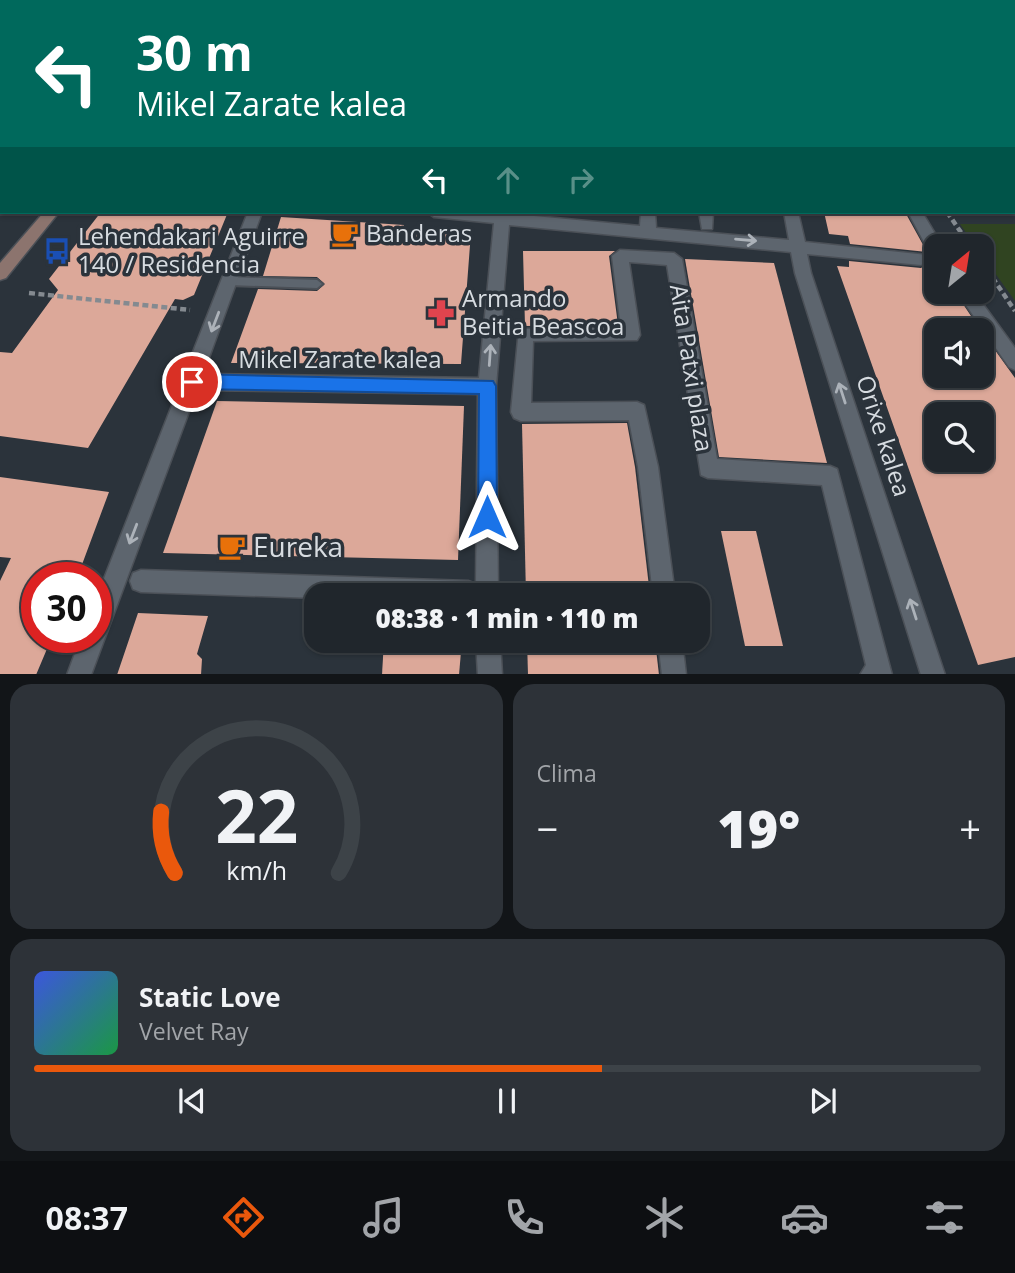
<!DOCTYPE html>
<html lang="es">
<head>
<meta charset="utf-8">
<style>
  :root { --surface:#20262c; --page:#2d3238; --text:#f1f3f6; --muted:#a2a5a9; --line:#3d4348; --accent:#ea580c }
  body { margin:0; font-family:"Open Sans",sans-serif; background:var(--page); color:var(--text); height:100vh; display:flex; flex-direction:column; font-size:26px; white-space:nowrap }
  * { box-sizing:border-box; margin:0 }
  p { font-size:23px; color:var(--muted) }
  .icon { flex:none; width:38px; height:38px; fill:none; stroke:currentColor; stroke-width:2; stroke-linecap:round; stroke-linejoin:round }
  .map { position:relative; height:674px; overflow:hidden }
  .side { display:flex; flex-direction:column; gap:10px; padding:10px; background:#121518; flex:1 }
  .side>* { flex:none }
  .banner { position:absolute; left:0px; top:0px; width:1015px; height:214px; box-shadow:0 2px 5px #0004,0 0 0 2px var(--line); background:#00695c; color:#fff; overflow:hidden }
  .needle { width:46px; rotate:30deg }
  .controls { position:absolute; left:924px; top:234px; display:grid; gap:14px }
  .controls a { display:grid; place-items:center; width:70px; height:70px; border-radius:14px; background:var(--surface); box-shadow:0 2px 5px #0004,0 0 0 2px var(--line); font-size:35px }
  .speed { position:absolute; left:21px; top:562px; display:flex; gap:14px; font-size:35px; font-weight:700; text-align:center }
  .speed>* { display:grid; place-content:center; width:91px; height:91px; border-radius:50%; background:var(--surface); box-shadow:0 2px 5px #0004,0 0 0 2px var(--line); line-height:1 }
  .speed .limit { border:10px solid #d22; background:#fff; color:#111 }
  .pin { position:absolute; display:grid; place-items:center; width:60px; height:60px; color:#fff; margin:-30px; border:4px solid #fff; border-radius:50%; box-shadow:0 2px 7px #0007 }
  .me { position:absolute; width:77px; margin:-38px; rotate:0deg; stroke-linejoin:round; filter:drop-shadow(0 0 5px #0008) }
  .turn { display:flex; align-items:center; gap:24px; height:147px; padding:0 21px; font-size:32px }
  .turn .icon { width:91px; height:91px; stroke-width:2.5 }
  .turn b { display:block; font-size:49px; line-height:60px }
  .lanes { display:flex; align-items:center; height:66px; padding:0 21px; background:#0003; justify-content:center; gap:35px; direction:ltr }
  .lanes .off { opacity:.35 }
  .big { font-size:52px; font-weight:800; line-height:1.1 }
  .side .tile { flex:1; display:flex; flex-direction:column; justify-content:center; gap:10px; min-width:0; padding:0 24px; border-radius:21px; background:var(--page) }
  .side .dial { align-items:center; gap:0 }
  .dial svg { height:182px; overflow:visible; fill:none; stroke:var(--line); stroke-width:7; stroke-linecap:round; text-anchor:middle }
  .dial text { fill:var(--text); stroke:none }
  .song { display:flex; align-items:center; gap:21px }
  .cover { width:84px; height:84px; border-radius:10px; background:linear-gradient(135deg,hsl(230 70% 55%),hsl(140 70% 35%)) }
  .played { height:7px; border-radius:4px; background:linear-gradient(90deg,var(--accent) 60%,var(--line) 60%) }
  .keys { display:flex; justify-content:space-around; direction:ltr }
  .heat { display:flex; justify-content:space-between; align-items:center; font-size:38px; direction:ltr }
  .side .tiles { flex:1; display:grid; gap:10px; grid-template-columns:1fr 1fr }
  .tile:last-child { grid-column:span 2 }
  .trip { position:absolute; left:304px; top:583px; width:406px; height:70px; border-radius:21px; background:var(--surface); box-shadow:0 2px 5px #0004,0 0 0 2px var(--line); font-weight:800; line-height:70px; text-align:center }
  .dock { display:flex; height:112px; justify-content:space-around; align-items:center; background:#0d0f12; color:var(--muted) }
  .dock .icon { width:49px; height:49px }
  .dock .active { color:var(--accent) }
  .dock b { font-size:32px; color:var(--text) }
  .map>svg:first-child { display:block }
</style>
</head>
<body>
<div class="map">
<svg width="1015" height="675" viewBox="0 0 1015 675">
  <rect width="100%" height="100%" fill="#2b333b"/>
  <path fill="#304421" d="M960,224H1015V301L982,255V247H976Z"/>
  <g fill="#dca899" fill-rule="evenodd">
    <path d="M101,212H228L194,295L183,300L175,299L88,448L0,436V352L12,353L58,290L49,279Z"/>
    <path d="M824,212H905L927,252L850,244L848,236L829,234Z"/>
    <path d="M281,217L404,225L403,231L471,232L461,364L231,363L258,289L317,291L325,284L317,277L263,276Z"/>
    <path d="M523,251H615L609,256L618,325L525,326Z"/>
    <path d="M930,256L936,262V292H955L981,331H936V376H982V332L1015,378V657L978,665L837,266L849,267V261L921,268L931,261ZM936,415H982V460H936Z"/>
    <path d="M685,259L774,263L827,463L719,457Z"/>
    <path d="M217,401L464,406L458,560L163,553Z"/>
    <path d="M627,423L635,467L650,595H526L522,424Z"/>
    <path d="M0,477L109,492L77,578H37V637H52L36,675H0V581L11,558L0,557Z"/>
    <path d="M721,531H756L783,646H745Z"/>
    <path d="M138,613L208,616L197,654L202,659L201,675H117Z"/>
    <path d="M384,640H462L459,675H382Z"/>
    <path d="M527,640H655L659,675H528Z"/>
  </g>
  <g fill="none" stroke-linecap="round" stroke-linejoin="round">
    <defs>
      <path id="lane" d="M229,277L317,280L322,284L317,288L229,285L224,281Z"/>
      <g id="street">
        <path d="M24,0H35L23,2Z"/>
        <path d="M362,0H372L361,2Z"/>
        <rect x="594" y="0" width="10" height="2"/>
        <rect x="636" y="0" width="10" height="2"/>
        <rect x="745" y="0" width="10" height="2"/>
        <path d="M761,0H806L807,2H762Z"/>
        <path d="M820,0H830L831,2H821Z"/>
        <path d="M0,20H2L0,28Z"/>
        <rect x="0" y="164" width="2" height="10"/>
        <path d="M248,212H262L203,374L479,378L494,223L434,217L427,212L502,213L640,226L641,212H655L656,228L789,240L784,212H798L805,242L927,255L929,259L921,265L807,254L811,273L945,675H921L795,273L791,252L509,225L496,386L498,595H317V598L141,592L133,589L130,581L133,573L141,570L468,581L476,584L478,394L197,390L91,675H67L81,637H96V599Z"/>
        <path d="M699,212H713L712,229H702Z"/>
        <path d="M908,212H922L943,247H936V255L930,253Z"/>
        <path d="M620,250L674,253L682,259L717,459L830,466L837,469L892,675H860L866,665L822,485L708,478L701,475L667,265L629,262L640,335L637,340L533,341L531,403L637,402L644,405L658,467L675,595H653L638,467L629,420L521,421L514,418L511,412L519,329L621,328L612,256Z"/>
        <path d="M957,292H974L1015,348V370L1009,367Z"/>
        <path d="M476,640H500L502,675H478Z"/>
        <path d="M658,640H682L686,675H662Z"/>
      </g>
      <g id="secondary">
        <path d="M220,0H230L219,2Z"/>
        <path d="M44,212H59L6,278L0,280V263Z"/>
      </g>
    </defs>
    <use href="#lane" stroke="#4b5057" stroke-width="4"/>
    <use href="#street" stroke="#4b5057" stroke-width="3"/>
    <use href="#secondary" stroke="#4b5057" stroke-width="3"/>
    <path stroke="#848a90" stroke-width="2.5" stroke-dasharray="5 2.5" stroke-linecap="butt" d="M247,2L249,0"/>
    <g stroke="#848a90" stroke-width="4.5" stroke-dasharray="6 3.5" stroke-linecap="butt">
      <path d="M947,212L971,247"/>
      <path d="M982,262L1015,311"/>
      <path d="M29,293L190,310"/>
    </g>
    <use href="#lane" fill="#5d656e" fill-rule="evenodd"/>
    <use href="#street" fill="#5d656e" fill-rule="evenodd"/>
    <use href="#secondary" fill="#8c746e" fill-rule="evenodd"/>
  </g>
  <defs><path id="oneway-shaft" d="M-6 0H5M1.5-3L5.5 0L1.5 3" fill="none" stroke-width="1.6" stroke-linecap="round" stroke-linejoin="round" transform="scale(1.75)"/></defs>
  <g stroke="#acb2b9">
    <use href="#oneway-shaft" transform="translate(746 240) rotate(5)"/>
    <use href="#oneway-shaft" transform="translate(215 322) rotate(111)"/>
    <use href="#oneway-shaft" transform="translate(490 355) rotate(-86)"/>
    <use href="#oneway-shaft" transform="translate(842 393) rotate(-108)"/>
    <use href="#oneway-shaft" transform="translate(133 534) rotate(111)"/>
    <use href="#oneway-shaft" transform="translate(913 609) rotate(-108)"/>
  </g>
  <path fill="#1a73e8" stroke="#114b97" stroke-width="2" d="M192,374L493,381L496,386L497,517L494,524L487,526L481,524L478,517L479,394L192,389L186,387L184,382L186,376Z"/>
  <defs>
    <symbol id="cafe-bare" viewBox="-9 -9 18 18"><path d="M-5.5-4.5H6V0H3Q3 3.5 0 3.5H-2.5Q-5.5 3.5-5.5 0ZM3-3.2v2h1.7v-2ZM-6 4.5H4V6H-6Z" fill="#e8710a" stroke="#2b333b" stroke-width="2.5" paint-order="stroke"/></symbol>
    <symbol id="bus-bare" viewBox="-9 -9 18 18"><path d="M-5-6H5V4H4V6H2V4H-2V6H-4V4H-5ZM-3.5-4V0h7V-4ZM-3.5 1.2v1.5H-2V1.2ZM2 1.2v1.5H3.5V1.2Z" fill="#1a4fb4" stroke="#2b333b" stroke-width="2.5" paint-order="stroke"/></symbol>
    <symbol id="pharmacy-bare" viewBox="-9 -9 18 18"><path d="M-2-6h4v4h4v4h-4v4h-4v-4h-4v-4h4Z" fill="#e0444e" stroke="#2b333b" stroke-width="2.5" paint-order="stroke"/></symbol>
  </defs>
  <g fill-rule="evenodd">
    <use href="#cafe-bare" x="326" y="215" width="38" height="38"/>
    <use href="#bus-bare" x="38" y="232" width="38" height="38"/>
    <use href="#pharmacy-bare" x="422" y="294" width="38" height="38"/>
    <use href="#cafe-bare" x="213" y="528" width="38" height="38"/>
  </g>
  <g text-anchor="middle" stroke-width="7" stroke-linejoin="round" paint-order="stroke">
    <g font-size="24" fill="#d7dce1" stroke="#2b333b" text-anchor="start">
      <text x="366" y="242">Banderas</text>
      <text x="78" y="245">Lehendakari Aguirre<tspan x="78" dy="28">140 / Residencia</tspan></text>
      <text x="462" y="307">Armando<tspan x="462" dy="28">Beitia Beascoa</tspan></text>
    </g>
    <g font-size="24" fill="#d7dce1" stroke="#2b333b">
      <text x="340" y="368">Mikel Zarate kalea</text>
      <text transform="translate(691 368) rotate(81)" y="8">Aita Patxi plaza</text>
      <text transform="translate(883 436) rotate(72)" y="8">Orixe kalea</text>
    </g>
    <g font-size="28" fill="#d7dce1" stroke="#2b333b" text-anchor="start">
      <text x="253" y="557">Eureka</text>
    </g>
  </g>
</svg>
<div class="controls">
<a><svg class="needle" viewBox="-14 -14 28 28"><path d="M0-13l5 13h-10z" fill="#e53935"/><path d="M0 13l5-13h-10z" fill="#a2a5a9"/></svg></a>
<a><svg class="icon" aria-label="sound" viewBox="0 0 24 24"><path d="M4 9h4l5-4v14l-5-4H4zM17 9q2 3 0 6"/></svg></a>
<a><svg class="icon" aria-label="search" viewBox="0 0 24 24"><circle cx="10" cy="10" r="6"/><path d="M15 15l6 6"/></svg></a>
</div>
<div class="speed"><div class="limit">30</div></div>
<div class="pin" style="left:192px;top:382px;background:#d93025"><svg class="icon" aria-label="arrive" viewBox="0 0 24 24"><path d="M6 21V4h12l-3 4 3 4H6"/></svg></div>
<svg class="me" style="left:487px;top:517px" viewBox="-20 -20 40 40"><path d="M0-17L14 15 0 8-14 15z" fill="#1a73e8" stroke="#fff" stroke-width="4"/></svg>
<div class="trip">08:38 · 1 min · 110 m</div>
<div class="banner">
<div class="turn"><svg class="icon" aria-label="left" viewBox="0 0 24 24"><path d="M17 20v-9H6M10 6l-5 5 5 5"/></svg><div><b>30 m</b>Mikel Zarate kalea</div></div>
<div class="lanes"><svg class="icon" aria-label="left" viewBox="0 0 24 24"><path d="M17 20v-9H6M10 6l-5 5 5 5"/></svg><svg class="icon off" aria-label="ahead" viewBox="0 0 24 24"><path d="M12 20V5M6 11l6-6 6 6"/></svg><svg class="icon off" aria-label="right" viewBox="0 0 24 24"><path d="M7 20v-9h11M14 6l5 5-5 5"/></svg></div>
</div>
</div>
<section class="side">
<div class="tiles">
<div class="tile dial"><svg viewBox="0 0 100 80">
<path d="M14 69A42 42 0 1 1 86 69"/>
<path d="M14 69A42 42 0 0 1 8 42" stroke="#ea580c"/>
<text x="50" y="56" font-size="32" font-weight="700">22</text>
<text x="50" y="72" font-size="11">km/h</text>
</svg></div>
<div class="tile"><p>Clima</p>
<div class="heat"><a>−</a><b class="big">19°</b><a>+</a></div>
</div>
<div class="tile">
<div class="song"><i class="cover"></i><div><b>Static Love</b><p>Velvet Ray</p></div></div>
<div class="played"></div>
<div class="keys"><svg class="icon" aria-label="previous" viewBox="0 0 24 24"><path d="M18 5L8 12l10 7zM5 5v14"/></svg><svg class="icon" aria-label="pause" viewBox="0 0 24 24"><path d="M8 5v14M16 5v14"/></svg><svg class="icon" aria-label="next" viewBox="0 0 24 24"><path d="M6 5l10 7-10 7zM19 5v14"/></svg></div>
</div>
</div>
</section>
<nav class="dock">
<b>08:37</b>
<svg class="icon active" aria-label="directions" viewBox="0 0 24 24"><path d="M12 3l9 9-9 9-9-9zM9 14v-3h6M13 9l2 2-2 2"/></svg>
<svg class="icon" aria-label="music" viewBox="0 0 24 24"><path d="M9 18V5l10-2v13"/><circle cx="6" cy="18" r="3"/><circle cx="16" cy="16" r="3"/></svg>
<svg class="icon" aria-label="phone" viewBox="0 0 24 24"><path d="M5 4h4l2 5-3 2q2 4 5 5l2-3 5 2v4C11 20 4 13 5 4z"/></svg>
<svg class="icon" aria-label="climate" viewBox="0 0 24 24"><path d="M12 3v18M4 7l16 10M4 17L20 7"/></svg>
<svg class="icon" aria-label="car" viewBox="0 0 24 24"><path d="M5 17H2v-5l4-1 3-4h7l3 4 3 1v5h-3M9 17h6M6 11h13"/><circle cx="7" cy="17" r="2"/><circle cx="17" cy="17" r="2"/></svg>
<svg class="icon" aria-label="filters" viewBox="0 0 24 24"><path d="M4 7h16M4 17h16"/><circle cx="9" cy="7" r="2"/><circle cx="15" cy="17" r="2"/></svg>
</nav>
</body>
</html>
